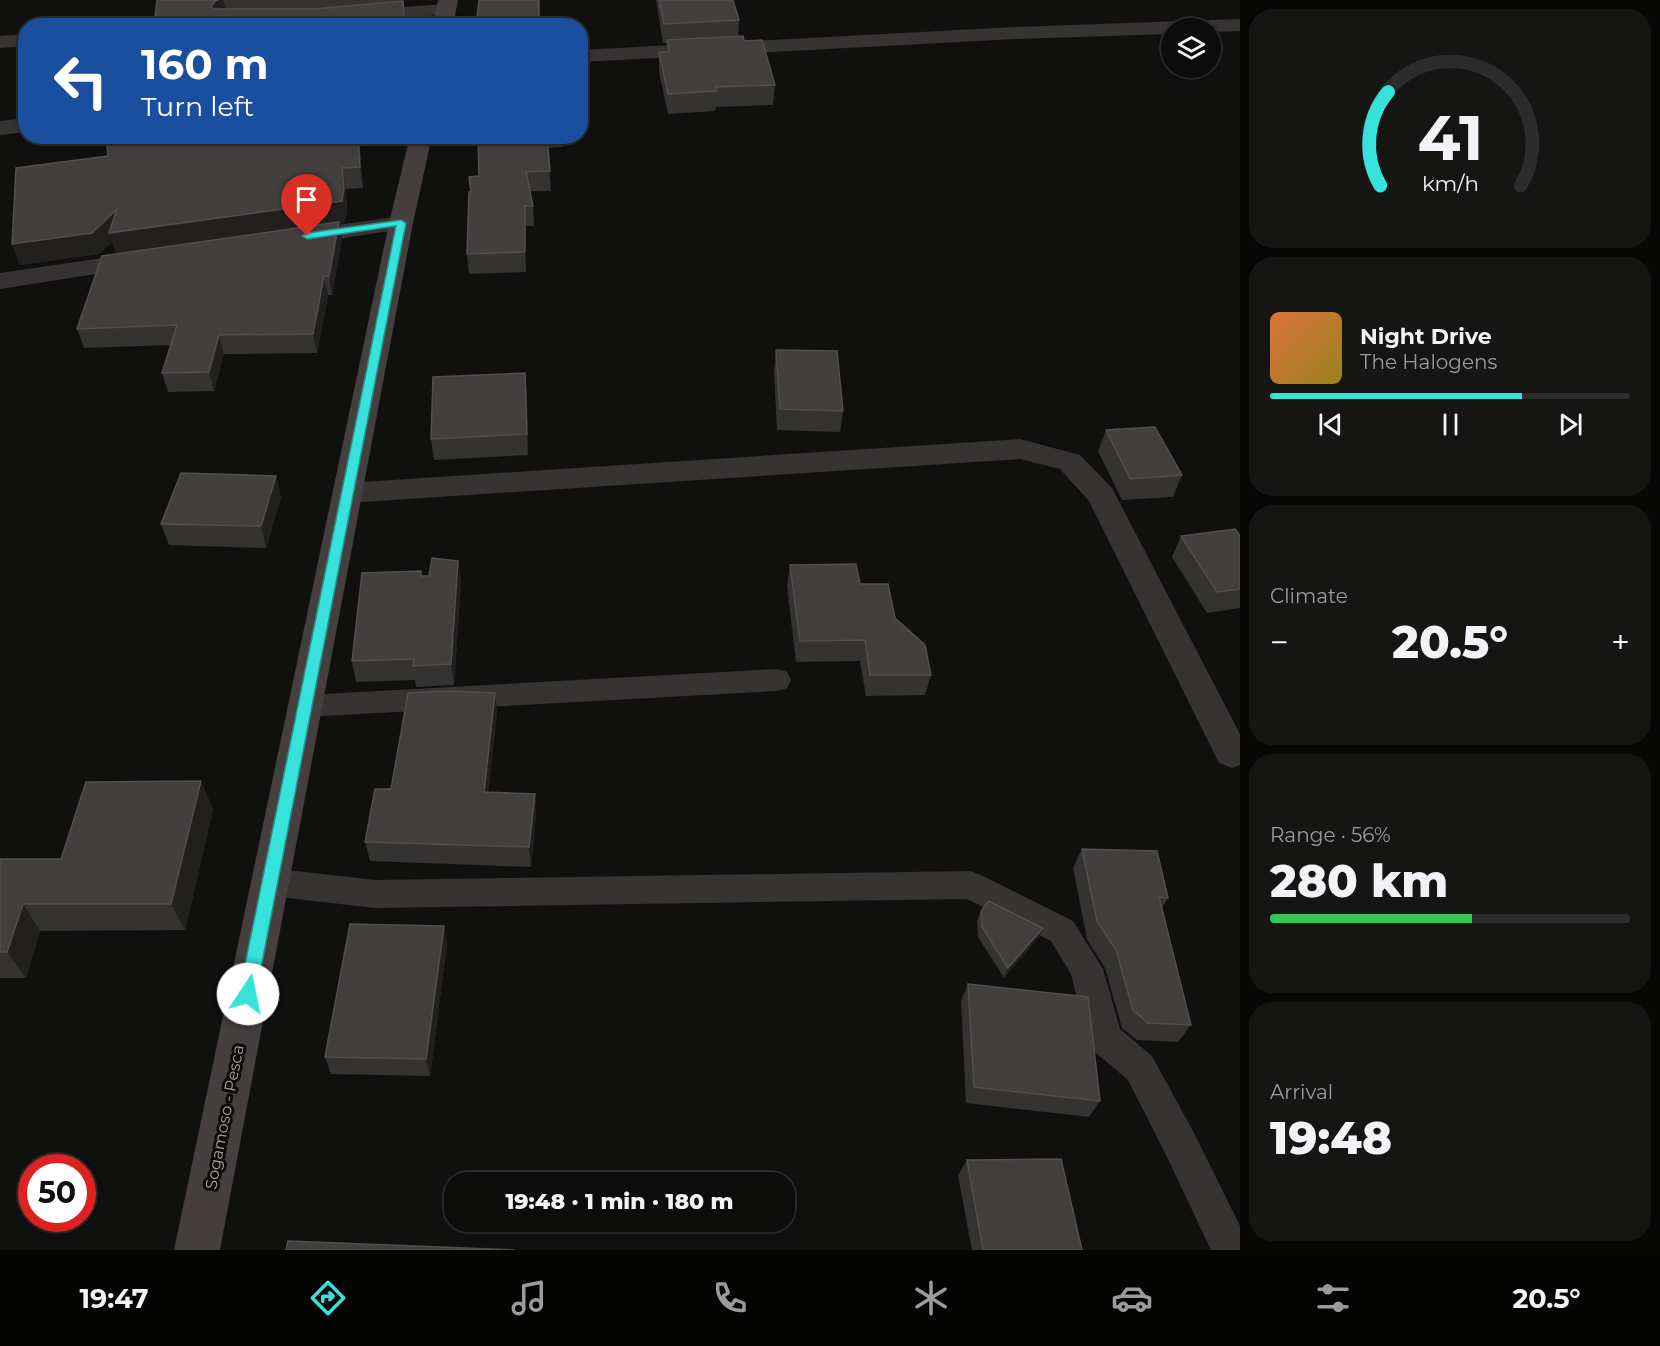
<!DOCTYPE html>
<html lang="en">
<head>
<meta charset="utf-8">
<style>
  :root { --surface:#0c0c0b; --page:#151514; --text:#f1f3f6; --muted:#9a9b9d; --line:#2c2c2c; --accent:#36e2d9 }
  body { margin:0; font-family:Montserrat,sans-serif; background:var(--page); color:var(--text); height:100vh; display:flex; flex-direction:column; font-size:22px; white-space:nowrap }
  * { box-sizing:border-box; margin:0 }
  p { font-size:20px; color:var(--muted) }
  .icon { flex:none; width:33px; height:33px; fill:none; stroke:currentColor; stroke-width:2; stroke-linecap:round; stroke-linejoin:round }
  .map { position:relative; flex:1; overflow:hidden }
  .drawer { display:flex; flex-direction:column; gap:9px; padding:9px; background:#070706; width:420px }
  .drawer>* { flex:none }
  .guide { position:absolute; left:18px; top:18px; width:570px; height:126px; border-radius:24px; box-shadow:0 3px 9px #0003,0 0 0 2px var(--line); background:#1a4fa0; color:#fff; overflow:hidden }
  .tools { position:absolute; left:1161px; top:18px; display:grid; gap:12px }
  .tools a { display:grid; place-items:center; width:60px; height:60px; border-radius:50%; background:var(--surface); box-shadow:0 3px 9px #0003,0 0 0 2px var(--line); font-size:30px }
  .speed { position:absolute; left:18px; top:1154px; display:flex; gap:12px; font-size:30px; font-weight:700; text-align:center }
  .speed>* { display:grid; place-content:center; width:78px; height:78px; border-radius:50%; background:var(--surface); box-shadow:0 3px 9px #0003,0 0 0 2px var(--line); line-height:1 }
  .speed .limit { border:9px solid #d22; background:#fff; color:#111 }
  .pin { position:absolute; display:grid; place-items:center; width:51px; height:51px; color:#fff; margin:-62px -26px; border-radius:50% 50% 50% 0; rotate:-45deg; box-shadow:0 0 6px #0007 }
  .pin .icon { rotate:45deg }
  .me { position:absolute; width:66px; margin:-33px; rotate:11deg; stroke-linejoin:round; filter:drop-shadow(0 0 4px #0008) }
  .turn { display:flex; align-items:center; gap:21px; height:126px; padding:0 24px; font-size:27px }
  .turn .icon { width:78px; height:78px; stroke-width:2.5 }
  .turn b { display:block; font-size:42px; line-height:51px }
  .big { font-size:45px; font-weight:800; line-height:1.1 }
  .drawer .widget { flex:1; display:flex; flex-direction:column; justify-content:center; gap:9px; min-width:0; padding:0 21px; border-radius:24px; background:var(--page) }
  .drawer .dial { align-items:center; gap:0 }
  .dial svg { height:156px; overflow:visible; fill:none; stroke:var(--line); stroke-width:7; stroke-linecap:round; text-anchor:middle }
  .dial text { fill:var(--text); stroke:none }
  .song { display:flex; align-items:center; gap:18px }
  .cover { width:72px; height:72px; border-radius:9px; background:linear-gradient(135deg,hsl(20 70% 55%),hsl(50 70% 35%)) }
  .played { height:6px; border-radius:3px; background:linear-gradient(90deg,var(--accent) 70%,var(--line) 70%) }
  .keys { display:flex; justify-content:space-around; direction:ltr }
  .heat { display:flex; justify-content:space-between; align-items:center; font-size:33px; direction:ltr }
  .charge { height:9px; border-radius:4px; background:linear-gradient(90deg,#34c759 56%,var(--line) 0) }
  .trip { position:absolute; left:444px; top:1172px; width:351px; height:60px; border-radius:24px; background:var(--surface); box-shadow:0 3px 9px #0003,0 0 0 2px var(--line); font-weight:800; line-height:60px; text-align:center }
  .dock { display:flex; height:96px; justify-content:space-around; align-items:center; background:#050504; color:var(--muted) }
  .dock .icon { width:42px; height:42px }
  .dock .selected { color:var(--accent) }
  .dock b { font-size:27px; color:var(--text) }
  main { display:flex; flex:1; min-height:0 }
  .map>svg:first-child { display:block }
</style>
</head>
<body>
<main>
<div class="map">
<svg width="1240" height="1250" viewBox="0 0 1240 1250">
  <rect width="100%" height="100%" fill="#10100f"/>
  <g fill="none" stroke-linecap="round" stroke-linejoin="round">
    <g fill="#373333" fill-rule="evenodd">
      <path d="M777,669L787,672L791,680L787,688L777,691L305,717L295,714L291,706L295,698L305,695Z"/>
      <path d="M270,868L375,880L970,871L981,875L1073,921L1103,969L1120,1029L1152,1056L1193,1131L1240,1226V1250H1211L1167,1157L1128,1080L1095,1052L1082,1019L1071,974L1051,941L967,899L375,908L270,896L259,892L254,882L259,872Z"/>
    </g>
    <g fill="#373333" fill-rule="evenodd">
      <path d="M445,4L452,6L455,10L452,14L360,22L353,20L350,16L353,12L360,10Z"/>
      <path d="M1240,19V31L1210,32V28H1172V34L1015,39L580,62V50L1015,27Z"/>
      <path d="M26,34V46L0,48V36Z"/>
      <path d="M26,118V132L0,135V121Z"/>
      <path d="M401,216L410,218L413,223L410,228L296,245L287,243L284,238L287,233L296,231Z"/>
      <path d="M144,252L153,255L157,260L153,265L0,289V273Z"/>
      <path d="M1020,439L1080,455L1112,488L1240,734V765L1232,768L1219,763L1089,501L1060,469L1020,459L347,503L336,500L332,493L336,486L347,483Z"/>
    </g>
    <g fill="#453f3f" fill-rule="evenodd">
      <path d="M438,0H458L453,26H433Z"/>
      <path d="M410,136H432L413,223L220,1250H174L389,223Z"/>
    </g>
  </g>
  <g fill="#353332">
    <path d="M157,0H403L406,26H154Z"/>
    <path d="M656,0H733L739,20L738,37L744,41L775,85L773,105L716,107L715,111L668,114L659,72V52H666L667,43H663Z"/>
    <path d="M359,136L363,188L346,189L347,210L345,222L339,223L342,240L332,295H328L317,353L224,354L214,391L168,392L162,373L171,345L84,348L77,329L152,249L112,242L99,254L20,265L12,244L108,156Z"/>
    <path d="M478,136H562L563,147L548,148L551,191H530L533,206L534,226H526V272L469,274L467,254L471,192L469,177L479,176Z"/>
    <path d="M776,350L843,411L840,432L777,430L774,371Z"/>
    <path d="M525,373L528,455L434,460L431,439Z"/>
    <path d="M1106,430L1182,475L1173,497L1122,500L1098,451Z"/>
    <path d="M281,497L266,548L169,545L161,524Z"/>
    <path d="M1181,536H1240V608L1207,613L1172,557Z"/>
    <path d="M458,561L461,582L454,685L416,687L415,680L356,682L352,661L422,576H429Z"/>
    <path d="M790,565L860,584L895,618L931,675L925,695L866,696L860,661L796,662L787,586Z"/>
    <path d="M495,693L497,714L488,792L535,794L536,814L531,867L370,861L365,842L391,789Z"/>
    <path d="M201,781L213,810L185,930L40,931L26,978H0V859H61Z"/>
    <path d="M1082,849L1168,898L1162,908L1191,1025L1178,1042L1137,1040L1122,1028L1105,968L1087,939L1073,868Z"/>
    <path d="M981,911L1043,928L1039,937L1004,978L978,937L977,921Z"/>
    <path d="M444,926L447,944L430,1076L331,1074L325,1057Z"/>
    <path d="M968,984L1100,1101L1089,1117L966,1103L961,1001Z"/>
    <path d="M967,1160L1082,1250H972L958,1175Z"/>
  </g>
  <g fill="#21201f">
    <path d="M218,0H224L228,18L211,7L215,1Z"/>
    <path d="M403,1L406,26H399Z"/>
    <path d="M358,136H359L363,188L360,167Z"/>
    <path d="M342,168L346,189L347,210L345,222L339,223L342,240L332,295L329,276L116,254L112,242L99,254L20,265L12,244L117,209Z"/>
    <path d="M525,206L526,226V272L525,252Z"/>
    <path d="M324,276L328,295L317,353L313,334Z"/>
    <path d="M219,335L224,354L214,391L209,372Z"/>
    <path d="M525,373L527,394L528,455L527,434Z"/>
    <path d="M276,476L281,497L266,548L261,526Z"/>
    <path d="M458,561L461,582L454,685L451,664Z"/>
    <path d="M495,693L497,714L486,812L484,792Z"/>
    <path d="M201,781L213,810L185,930L171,904Z"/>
    <path d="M535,794L536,814L531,867L529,847Z"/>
    <path d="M23,904L40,931L26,978L7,952Z"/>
    <path d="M444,926L447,944L430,1076L426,1059Z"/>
    <path d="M1043,928L1039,937L1004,978L1008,968Z"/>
  </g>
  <g fill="#423f3e" stroke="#544e4e" stroke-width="1.5">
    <path d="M157,0H218L215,1L211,7L214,9H314L403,1L404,15L399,26H154Z"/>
    <path d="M479,0H539V26H476Z"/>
    <path d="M659,0H733L739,20L664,24Z"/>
    <path d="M743,36L744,41L762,40L775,85L715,87L717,91L668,94L659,52H669L667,40Z"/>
    <path d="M106,136H358L360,167L342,168L344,188L342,201L109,233L117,209L92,233L12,244L16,168L108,156Z"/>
    <path d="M478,136H547L550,171L526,172L533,206H525V252L467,254L469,192H471L469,177L479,176Z"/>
    <path d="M339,222L329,276H324L313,334L219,335L209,372L162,373L177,325L77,329L102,256Z"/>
    <path d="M776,350L837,351L843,411L780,409Z"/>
    <path d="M525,373L527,434L431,439L433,377Z"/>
    <path d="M1155,427L1182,475L1130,479L1106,430Z"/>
    <path d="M181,473L276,476L261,526L161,524Z"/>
    <path d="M1235,529L1240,536V589L1217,592L1181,536Z"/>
    <path d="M432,558L458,561L451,664L413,666L414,659L352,661L362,573L421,571V576H429Z"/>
    <path d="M856,564L860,584H888L895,618L925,645L931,675H870L865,640L800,641L790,565Z"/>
    <path d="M449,691L495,693L484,792L535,794L529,847L365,842L375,789H391L408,693Z"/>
    <path d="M201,781L171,904H23L7,952H0V859H61L86,782Z"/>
    <path d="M1082,849L1157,851L1168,898L1159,897L1191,1025L1148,1023L1133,1010L1116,950L1097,921Z"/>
    <path d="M989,901L1043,928L1008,968L982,927L981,911Z"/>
    <path d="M350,924L444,926L426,1059L325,1057Z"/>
    <path d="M968,984L1088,997L1100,1101L974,1087Z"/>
    <path d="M1061,1159L1082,1250H983L967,1160Z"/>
    <path d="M288,1241L515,1250H286Z"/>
  </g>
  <path fill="#36e2d9" stroke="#23938d" stroke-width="1.5" d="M401,220L406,223L256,994L254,999L248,1001L242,999L239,994L396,226L307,239L302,236L307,233Z"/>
  <g text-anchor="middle" stroke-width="6" stroke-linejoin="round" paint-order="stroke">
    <g font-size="16" fill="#b0a1a2" stroke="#0b0b0a">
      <text transform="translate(224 1117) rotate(-79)" y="6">Sogamoso - Pesca</text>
    </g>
  </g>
</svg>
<div class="tools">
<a><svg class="icon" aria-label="layers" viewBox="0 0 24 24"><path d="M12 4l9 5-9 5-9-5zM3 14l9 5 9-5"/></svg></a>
</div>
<div class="speed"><div class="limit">50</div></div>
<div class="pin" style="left:307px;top:236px;background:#d93025"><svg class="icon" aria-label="arrive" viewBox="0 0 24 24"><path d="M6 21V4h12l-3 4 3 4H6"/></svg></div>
<svg class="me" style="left:248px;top:994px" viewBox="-20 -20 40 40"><circle r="19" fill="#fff"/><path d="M0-13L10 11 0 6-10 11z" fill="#36e2d9"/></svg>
<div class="trip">19:48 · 1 min · 180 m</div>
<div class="guide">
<div class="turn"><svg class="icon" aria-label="left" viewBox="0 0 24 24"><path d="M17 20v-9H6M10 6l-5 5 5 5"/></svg><div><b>160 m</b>Turn left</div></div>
</div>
</div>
<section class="drawer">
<div class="widget dial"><svg viewBox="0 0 100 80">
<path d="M14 69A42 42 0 1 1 86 69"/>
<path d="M14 69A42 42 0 0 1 18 21" stroke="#36e2d9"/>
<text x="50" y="56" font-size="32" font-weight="700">41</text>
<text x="50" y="72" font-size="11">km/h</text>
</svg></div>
<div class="widget">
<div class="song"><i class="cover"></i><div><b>Night Drive</b><p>The Halogens</p></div></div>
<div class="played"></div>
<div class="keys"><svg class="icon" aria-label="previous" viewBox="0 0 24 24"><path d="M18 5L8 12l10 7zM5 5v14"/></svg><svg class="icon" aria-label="pause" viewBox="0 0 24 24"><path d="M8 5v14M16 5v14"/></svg><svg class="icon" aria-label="next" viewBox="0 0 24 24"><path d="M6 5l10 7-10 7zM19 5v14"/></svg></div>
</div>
<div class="widget"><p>Climate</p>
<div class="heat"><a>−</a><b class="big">20.5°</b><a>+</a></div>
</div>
<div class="widget"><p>Range · 56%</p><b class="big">280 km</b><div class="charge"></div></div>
<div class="widget"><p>Arrival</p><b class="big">19:48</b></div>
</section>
</main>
<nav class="dock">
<b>19:47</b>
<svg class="icon selected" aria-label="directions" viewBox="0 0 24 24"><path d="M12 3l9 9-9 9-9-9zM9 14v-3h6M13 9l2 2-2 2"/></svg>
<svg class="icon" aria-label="music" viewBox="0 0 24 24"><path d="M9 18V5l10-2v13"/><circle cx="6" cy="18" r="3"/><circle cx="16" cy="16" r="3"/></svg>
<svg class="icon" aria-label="phone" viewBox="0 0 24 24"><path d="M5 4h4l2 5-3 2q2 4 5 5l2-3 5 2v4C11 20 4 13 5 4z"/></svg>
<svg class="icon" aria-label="climate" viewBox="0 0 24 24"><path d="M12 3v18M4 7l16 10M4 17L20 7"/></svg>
<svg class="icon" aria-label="car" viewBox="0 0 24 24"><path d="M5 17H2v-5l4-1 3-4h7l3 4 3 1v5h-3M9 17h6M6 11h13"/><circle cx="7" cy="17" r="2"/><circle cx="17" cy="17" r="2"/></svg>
<svg class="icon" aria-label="filters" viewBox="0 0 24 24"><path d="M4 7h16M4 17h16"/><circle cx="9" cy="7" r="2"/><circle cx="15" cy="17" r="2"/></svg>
<b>20.5°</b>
</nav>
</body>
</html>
